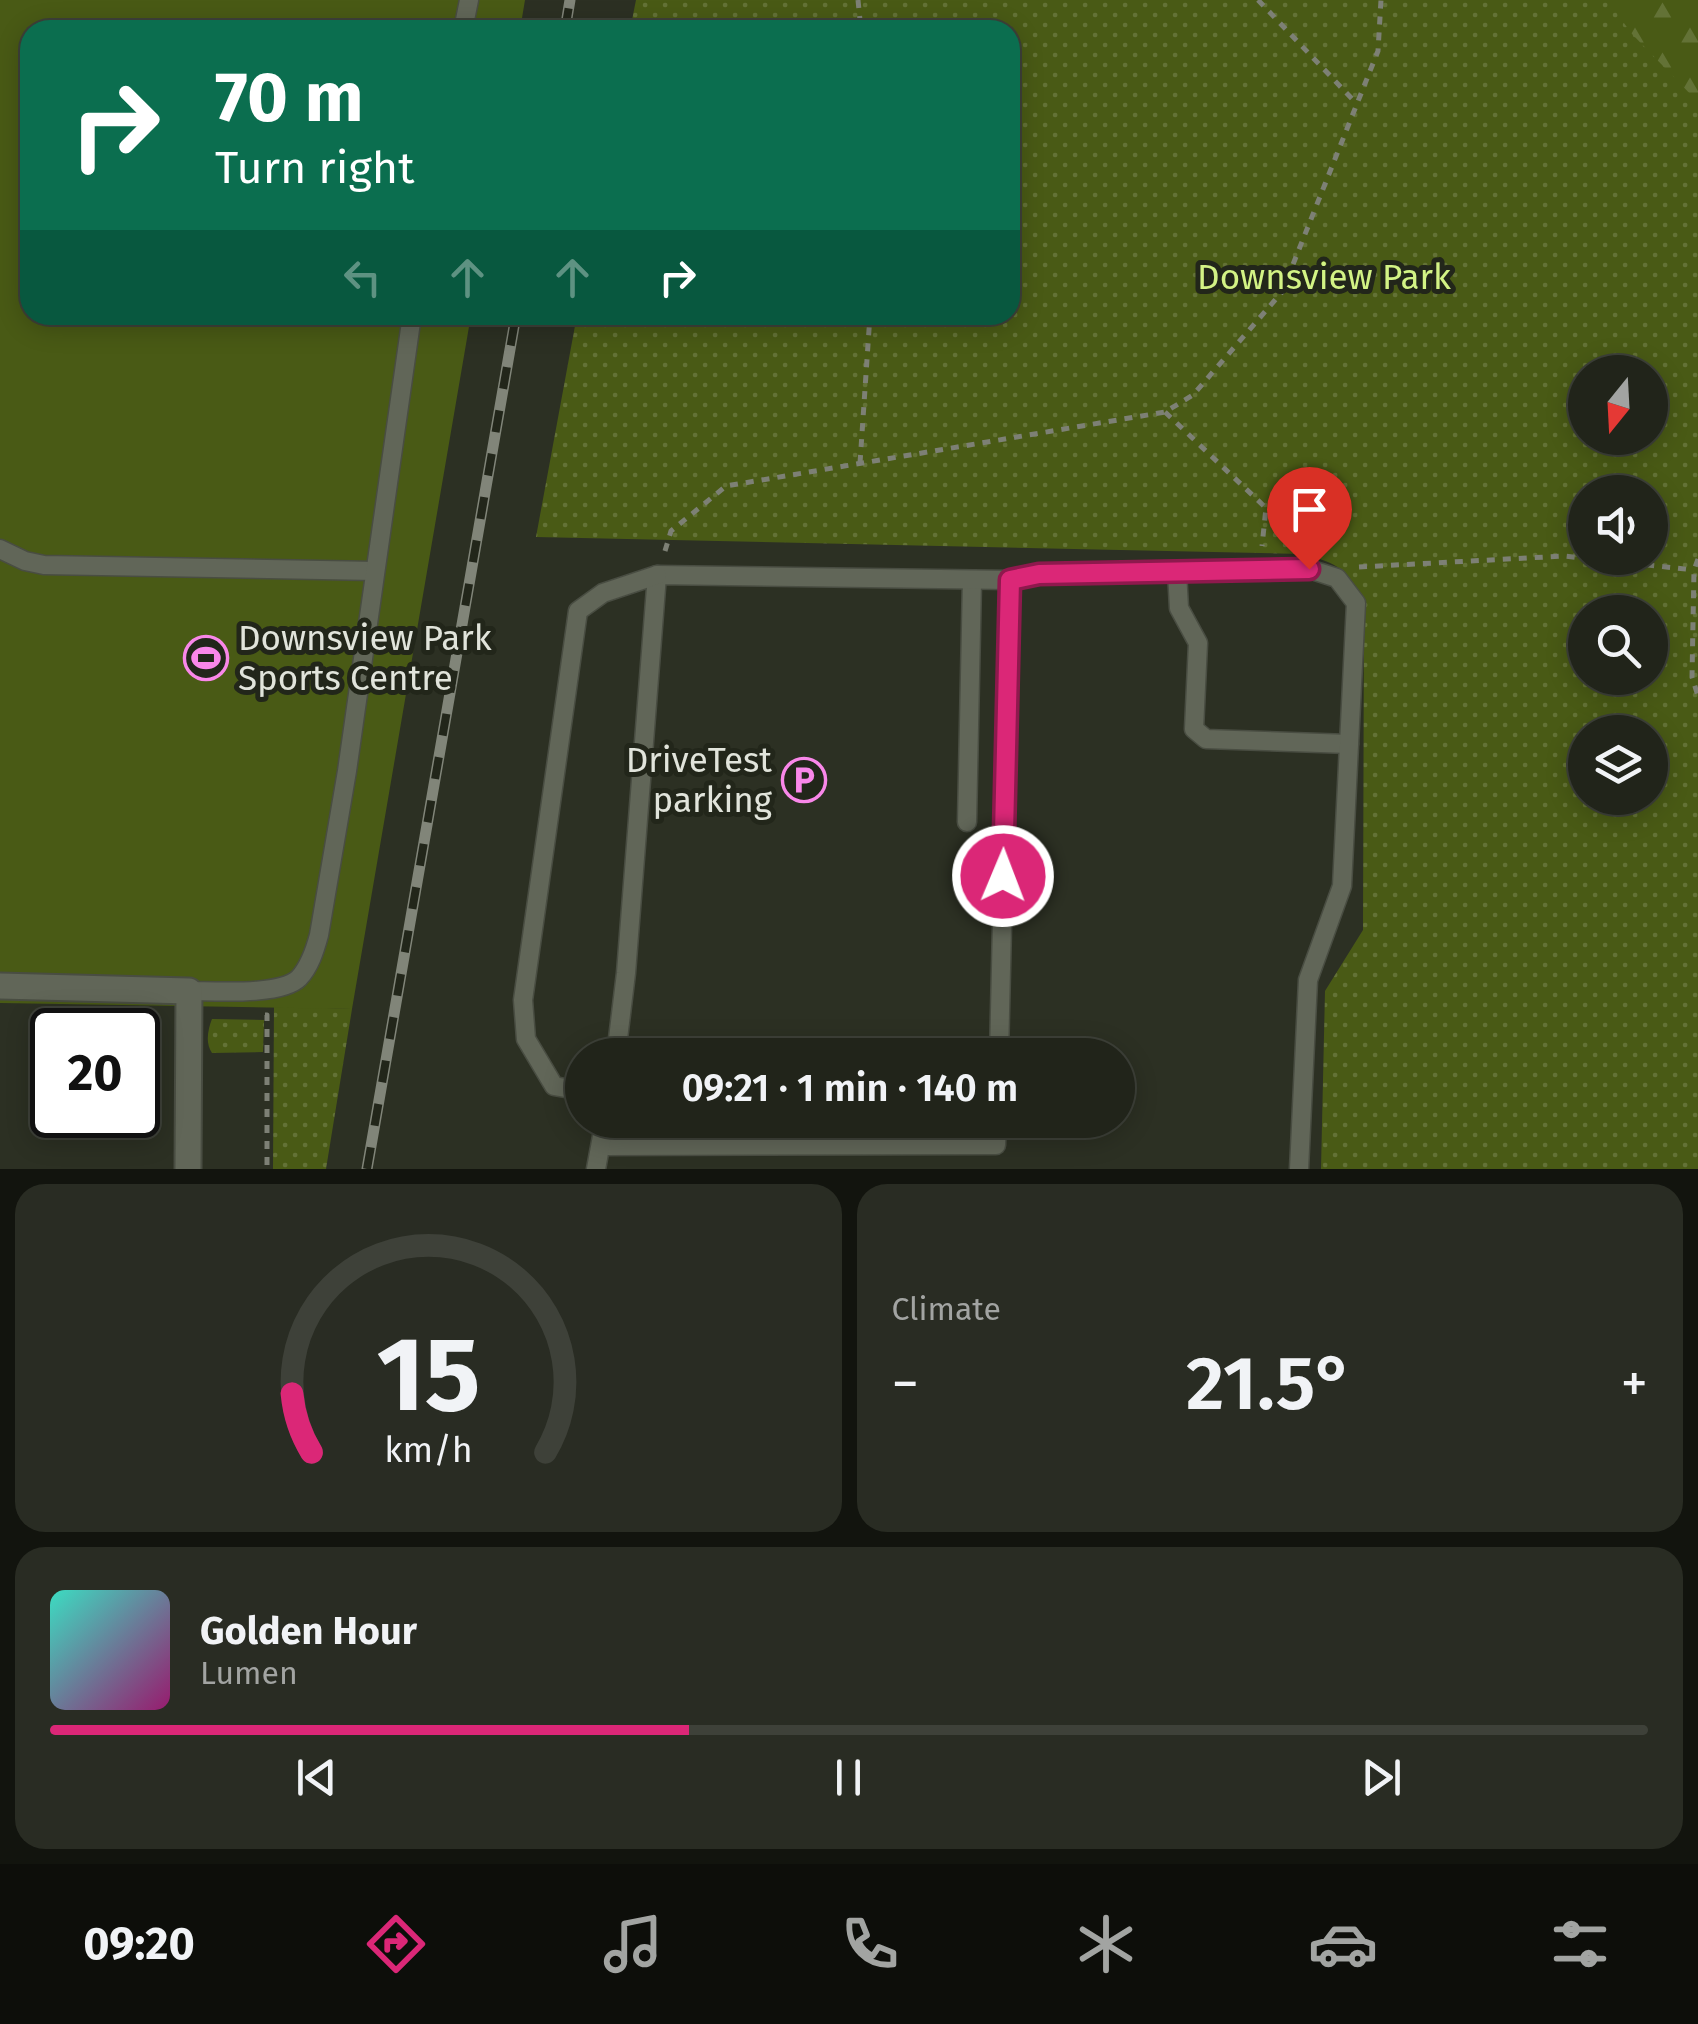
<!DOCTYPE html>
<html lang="en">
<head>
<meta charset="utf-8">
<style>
  :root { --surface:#21241a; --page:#292c23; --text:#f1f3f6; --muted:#a2a4a2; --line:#3e4139; --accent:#db2777 }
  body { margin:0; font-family:"Fira Sans",sans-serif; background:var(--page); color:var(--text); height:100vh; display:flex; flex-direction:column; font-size:38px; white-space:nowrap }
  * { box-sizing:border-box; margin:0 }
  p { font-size:32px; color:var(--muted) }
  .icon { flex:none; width:55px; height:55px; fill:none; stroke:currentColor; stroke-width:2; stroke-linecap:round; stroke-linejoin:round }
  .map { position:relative; height:1169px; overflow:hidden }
  .sheet { display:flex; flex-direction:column; gap:15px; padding:15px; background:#12140e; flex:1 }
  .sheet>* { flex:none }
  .banner { position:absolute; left:20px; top:20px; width:1000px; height:305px; border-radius:30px; box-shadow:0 5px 25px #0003,0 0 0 2px var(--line); background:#0b6e4f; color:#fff; overflow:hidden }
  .needle { width:65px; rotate:198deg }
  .buttons { position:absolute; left:1568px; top:355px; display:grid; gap:20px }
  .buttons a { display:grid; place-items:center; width:100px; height:100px; border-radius:50%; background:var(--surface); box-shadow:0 5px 25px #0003,0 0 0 2px var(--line); font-size:50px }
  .speed { position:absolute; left:30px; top:1008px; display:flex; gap:20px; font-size:50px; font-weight:700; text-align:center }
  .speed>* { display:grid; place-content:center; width:130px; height:130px; border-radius:50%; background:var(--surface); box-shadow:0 5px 25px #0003,0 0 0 2px var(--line); line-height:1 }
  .speed .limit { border:5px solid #111; border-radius:15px; background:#fff; color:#111 }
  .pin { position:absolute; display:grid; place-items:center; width:85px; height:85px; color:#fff; margin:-102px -42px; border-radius:50% 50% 50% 0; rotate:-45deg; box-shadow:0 0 10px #0007 }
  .pin .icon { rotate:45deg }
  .me { position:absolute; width:110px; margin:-55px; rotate:1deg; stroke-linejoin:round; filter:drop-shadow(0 0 8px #0008) }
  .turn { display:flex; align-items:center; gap:35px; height:210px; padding:0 30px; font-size:45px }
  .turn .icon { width:130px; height:130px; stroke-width:2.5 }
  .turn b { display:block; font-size:70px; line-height:85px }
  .lanes { display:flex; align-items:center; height:95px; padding:0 30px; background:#0003; justify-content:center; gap:50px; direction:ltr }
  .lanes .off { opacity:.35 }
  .big { font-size:75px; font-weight:600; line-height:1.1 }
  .sheet .card { flex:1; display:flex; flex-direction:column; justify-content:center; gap:15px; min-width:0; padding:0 35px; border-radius:30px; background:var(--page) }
  .sheet .dial { align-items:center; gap:0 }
  .dial svg { height:260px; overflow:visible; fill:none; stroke:var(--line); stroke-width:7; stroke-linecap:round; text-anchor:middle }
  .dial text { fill:var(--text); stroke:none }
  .song { display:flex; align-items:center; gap:30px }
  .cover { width:120px; height:120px; border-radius:15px; background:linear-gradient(135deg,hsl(170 70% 55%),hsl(320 70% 35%)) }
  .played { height:10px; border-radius:5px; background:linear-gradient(90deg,var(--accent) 40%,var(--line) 40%) }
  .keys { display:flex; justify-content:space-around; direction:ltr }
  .heat { display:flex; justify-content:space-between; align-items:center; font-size:55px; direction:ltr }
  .sheet .tiles { flex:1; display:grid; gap:15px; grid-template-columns:1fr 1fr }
  .card:last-child { grid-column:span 2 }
  .trip { position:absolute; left:565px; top:1038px; width:570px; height:100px; border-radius:50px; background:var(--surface); box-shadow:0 5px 25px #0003,0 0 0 2px var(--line); font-weight:600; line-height:100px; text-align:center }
  .tabs { display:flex; height:160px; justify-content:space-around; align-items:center; background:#0d0e0a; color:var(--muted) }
  .tabs .icon { width:70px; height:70px }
  .tabs .current { color:var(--accent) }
  .tabs b { font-size:45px; color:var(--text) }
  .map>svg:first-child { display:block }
</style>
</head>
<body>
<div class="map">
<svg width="1698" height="1169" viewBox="0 0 1698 1169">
  <defs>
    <pattern id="green-dots" width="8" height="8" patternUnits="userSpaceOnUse" patternTransform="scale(2.5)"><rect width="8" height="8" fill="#495a15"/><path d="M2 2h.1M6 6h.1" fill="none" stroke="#637236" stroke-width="1.8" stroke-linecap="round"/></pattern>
    <pattern id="forest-firs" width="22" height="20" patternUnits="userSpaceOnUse" patternTransform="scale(2.5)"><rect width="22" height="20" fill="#495a15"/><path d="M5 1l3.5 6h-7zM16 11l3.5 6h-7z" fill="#637236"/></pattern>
  </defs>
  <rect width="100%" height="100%" fill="#2c3023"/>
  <g fill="url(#green-dots)" fill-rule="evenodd">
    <path d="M636,0H1698V1169H1321L1325,991L1363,930L1364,603C1348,569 1338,563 1302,554L536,537L577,315H1010V30H630ZM1585,372H1650V438H1585ZM1585,492H1650V558H1585ZM1585,612H1650V678H1585ZM1585,732H1650V798H1585Z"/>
    <path d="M274,1006L352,1009L326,1169H273Z"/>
    <path d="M212,1019L264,1020L263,1052L212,1053C205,1043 208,1029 212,1019Z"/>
  </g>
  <path fill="url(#forest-firs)" d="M1607,0H1698V102L1632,34Z"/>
  <path fill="#495a15" d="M0,0H525L520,30H30V315H471L352,1009L0,1003Z"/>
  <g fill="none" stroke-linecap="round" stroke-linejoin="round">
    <defs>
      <g id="service">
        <path d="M463,30L469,0"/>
        <path d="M0,549L25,561L44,565L375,571"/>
        <path d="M1177,572L1179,608L1198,643L1194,729L1206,739L1349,744"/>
        <path d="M967,822L972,580"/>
        <path d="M189,991C215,991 281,996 299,978C310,966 315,950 319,935L347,771L412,315"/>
        <path d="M616,1055L626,973L657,575L1010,580L1039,574L1309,569L1337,578L1356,603L1342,886L1308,980L1299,1169"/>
        <path d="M999,1055L1010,580"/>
        <path d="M582,1091L554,1086L526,1039L523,1000L578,611L603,593L657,575"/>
        <path d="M601,1146L996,1145L997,1120"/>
        <path d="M596,1169L605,1120"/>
      </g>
      <path id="minor" d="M0,986L189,991L188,1169"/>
    </defs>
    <use href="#service" stroke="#494d42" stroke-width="21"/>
    <use href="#minor" stroke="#494d42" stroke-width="29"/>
    <g stroke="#7d8075" stroke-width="5" stroke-dasharray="8 8" stroke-linecap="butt">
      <path d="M858,0L861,30"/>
      <path d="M1258,0L1357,104"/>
      <path d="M1165,412L1266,508L1262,546"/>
      <path d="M860,463L870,315"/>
      <path d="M665,551L671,531L726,486L1165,412L1193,395L1282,292L1378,51L1381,0"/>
      <path d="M1698,559L1694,570L1692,677L1698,696"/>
      <path d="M1359,567L1564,556L1694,570"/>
      <path d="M265,1015H267V1169"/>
    </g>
    <use href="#service" stroke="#616658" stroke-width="18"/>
    <use href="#minor" stroke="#616658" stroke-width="25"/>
    <defs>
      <g id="rail">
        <path d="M565,30L570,0"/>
        <path d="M367,1169L516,315"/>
      </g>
    </defs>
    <use href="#rail" stroke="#818579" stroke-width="11"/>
    <use href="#rail" stroke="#22261a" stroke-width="8" stroke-dasharray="22" stroke-linecap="butt"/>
  </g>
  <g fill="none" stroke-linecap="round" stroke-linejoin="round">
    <defs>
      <path id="route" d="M1003,876L1010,580L1039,574L1309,569"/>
    </defs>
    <use href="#route" stroke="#8e194d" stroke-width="25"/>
    <use href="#route" stroke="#db2777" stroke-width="18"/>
  </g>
  <defs>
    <symbol id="stadium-ring" viewBox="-11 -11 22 22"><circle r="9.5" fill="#22261a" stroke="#f987e9" stroke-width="1.5"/><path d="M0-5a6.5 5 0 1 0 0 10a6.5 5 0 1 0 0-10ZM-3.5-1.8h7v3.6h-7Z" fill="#f987e9"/></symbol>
    <symbol id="parking-ring" viewBox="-11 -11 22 22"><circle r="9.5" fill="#22261a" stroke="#f987e9" stroke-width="1.5"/><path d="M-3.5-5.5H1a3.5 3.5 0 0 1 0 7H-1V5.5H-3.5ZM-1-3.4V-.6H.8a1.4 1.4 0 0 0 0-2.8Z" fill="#f987e9"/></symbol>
  </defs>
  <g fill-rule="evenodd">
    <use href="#stadium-ring" x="181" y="633" width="50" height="50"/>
    <use href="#parking-ring" x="779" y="755" width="50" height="50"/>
  </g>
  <g text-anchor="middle" stroke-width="10" stroke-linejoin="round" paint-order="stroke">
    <g font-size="35" fill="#d3f385" stroke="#22261a">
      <text x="1324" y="289">Downsview Park</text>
    </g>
    <g font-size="35" fill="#e1e4db" stroke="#22261a" text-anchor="start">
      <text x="238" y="650">Downsview Park<tspan x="238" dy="40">Sports Centre</tspan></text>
      <text x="772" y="772" text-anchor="end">DriveTest<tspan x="772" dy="40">parking</tspan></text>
    </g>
  </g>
</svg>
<div class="buttons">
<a><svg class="needle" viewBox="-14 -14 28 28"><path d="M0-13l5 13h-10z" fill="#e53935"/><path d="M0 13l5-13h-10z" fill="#a2a4a2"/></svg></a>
<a><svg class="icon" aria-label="sound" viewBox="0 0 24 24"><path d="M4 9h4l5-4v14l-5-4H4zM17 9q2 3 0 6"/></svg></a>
<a><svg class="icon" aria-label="search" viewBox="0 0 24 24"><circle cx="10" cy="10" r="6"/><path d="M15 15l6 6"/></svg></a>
<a><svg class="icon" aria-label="layers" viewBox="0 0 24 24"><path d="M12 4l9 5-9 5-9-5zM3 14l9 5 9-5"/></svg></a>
</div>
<div class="speed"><div class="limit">20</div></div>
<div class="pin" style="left:1309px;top:569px;background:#d93025"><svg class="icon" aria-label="arrive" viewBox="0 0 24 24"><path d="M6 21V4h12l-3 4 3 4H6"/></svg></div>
<svg class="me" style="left:1003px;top:876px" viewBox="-20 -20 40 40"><circle r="17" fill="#db2777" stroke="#fff" stroke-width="3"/><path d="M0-11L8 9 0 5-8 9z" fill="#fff"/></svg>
<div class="trip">09:21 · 1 min · 140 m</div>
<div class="banner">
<div class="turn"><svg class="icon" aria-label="right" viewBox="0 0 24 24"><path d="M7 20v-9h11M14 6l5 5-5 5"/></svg><div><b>70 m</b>Turn right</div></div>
<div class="lanes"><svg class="icon off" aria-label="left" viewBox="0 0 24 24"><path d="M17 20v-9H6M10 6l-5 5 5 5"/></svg><svg class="icon off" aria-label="ahead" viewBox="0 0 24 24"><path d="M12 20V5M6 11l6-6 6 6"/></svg><svg class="icon off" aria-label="ahead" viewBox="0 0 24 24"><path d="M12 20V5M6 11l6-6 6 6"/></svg><svg class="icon" aria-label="right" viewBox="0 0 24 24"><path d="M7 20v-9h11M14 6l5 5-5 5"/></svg></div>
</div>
</div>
<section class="sheet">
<div class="tiles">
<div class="card dial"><svg viewBox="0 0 100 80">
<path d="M14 69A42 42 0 1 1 86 69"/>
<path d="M14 69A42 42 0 0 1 8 51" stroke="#db2777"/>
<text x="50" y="56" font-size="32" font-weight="700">15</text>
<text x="50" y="72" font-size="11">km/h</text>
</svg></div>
<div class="card"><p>Climate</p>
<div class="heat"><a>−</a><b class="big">21.5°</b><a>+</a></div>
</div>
<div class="card">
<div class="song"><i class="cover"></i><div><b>Golden Hour</b><p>Lumen</p></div></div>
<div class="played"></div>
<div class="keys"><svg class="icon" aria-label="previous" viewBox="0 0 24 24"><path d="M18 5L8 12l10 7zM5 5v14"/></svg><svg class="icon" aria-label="pause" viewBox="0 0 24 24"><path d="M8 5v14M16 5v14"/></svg><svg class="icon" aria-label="next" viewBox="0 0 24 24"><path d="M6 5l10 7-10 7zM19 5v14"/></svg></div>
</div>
</div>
</section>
<nav class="tabs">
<b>09:20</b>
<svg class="icon current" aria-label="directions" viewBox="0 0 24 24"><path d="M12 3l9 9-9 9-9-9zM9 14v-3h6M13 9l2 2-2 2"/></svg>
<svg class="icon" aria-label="music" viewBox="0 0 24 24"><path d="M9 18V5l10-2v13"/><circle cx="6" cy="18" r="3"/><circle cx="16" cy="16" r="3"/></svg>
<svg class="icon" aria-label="phone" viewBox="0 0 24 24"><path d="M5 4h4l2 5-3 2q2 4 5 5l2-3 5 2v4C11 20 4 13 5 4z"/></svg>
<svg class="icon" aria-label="climate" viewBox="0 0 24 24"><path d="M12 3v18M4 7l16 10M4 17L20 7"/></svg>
<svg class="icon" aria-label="car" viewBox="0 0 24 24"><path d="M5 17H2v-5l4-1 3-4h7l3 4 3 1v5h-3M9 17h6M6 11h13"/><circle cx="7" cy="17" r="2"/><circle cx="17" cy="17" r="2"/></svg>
<svg class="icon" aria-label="filters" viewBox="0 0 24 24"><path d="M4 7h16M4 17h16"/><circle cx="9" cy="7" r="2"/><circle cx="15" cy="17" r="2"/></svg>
</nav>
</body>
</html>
